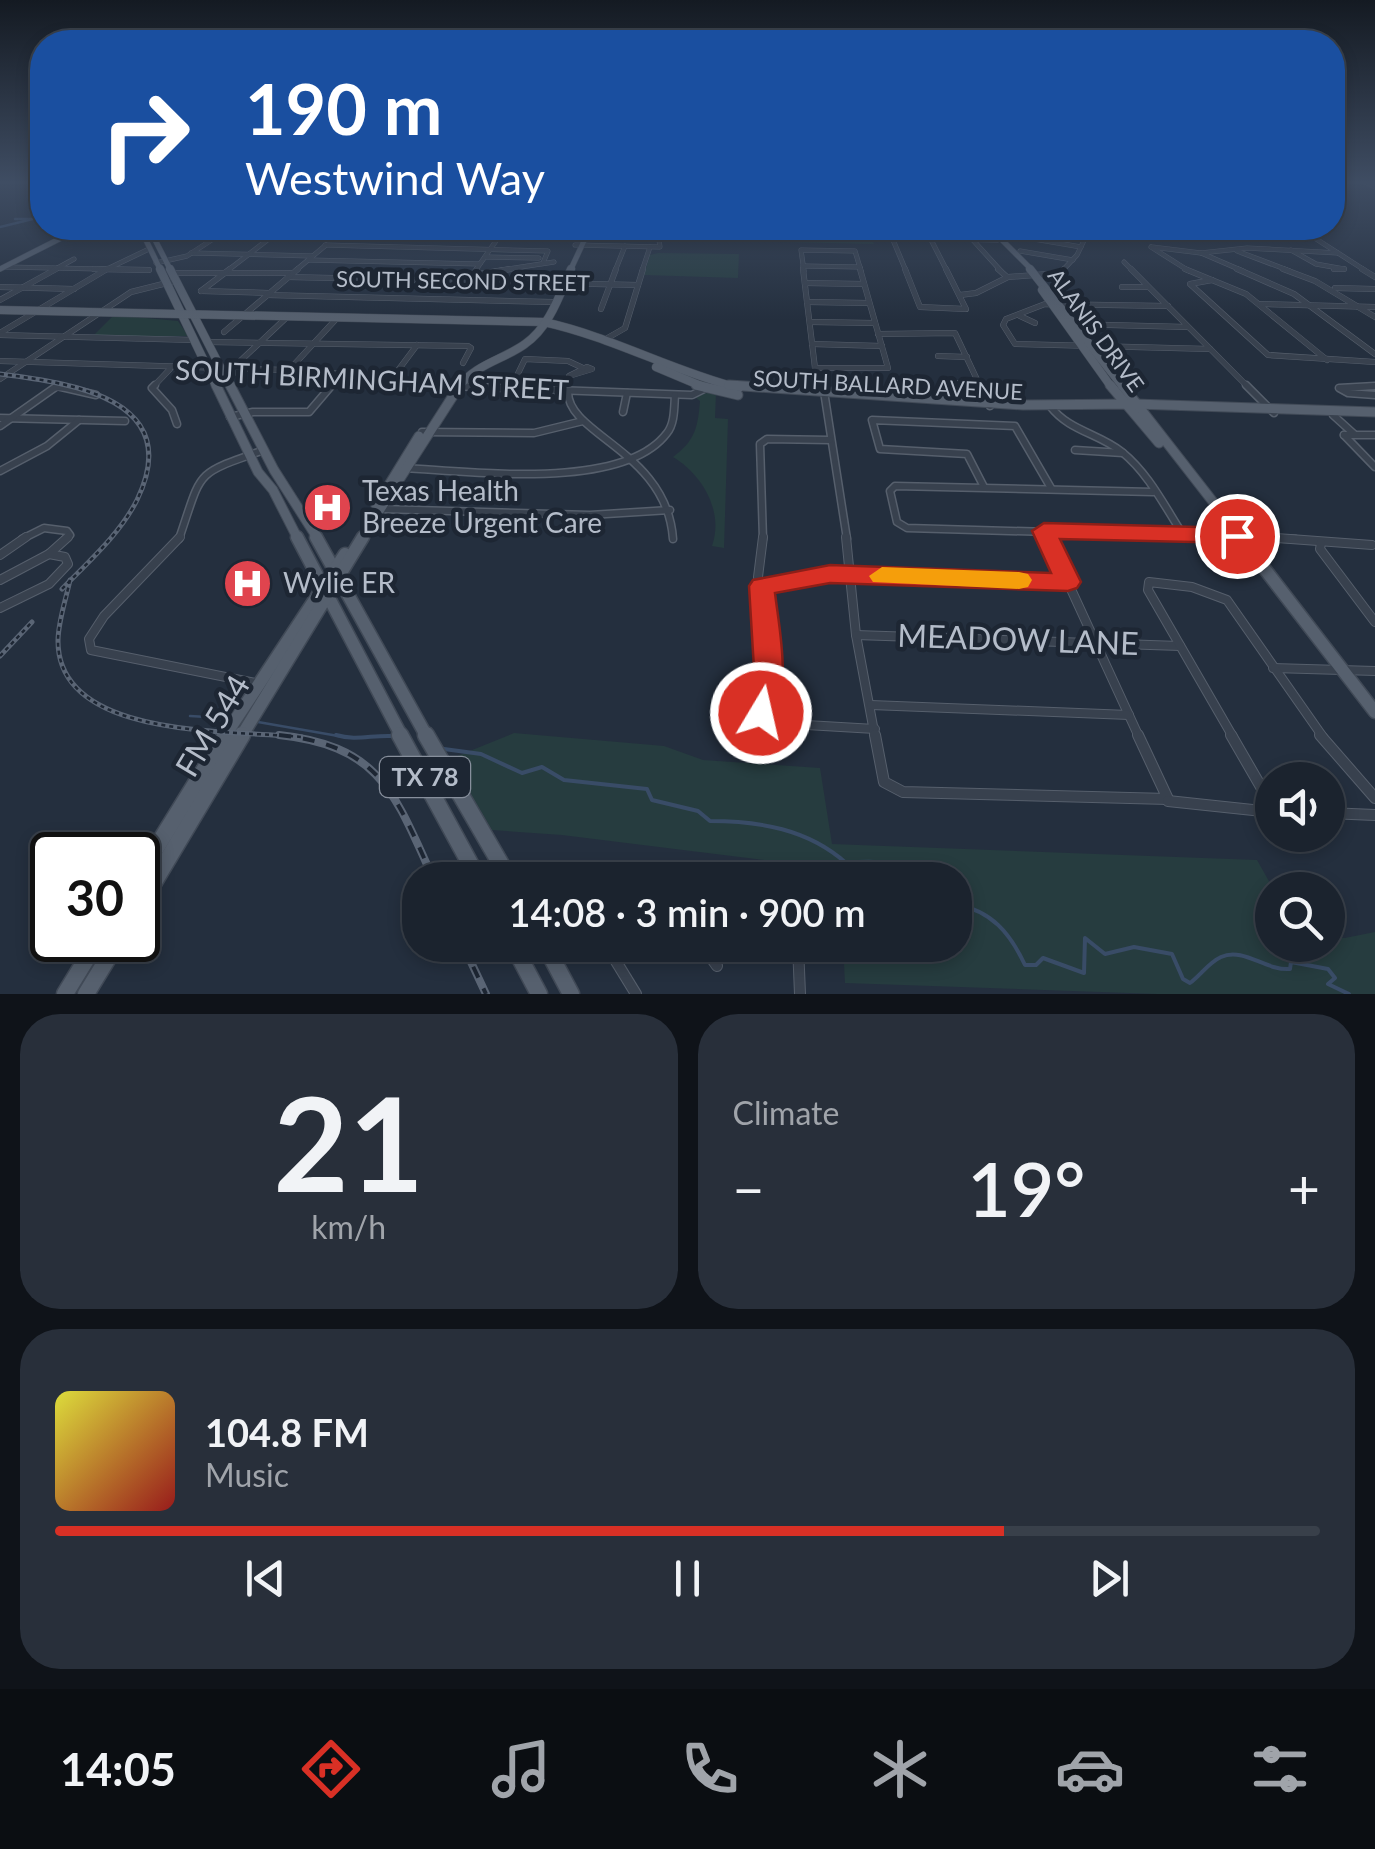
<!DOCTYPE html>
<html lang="en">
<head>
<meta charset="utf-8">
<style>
  :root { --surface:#1b232e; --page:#282f3a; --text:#f1f3f6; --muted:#a0a4aa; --line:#39404a; --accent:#d93025 }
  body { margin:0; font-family:Lato,sans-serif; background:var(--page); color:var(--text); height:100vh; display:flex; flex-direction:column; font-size:38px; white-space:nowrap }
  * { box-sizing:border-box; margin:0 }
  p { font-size:32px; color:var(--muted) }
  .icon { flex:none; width:55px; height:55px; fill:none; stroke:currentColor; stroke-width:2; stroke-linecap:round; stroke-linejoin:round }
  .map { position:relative; height:994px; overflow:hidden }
  .panel { display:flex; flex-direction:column; gap:20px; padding:20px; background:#0f1319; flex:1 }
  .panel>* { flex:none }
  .hud { position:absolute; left:30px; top:30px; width:1315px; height:210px; border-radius:40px; box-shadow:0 5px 15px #0003,0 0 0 2px var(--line); background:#1a4fa0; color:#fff; overflow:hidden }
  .controls { position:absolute; left:1255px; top:762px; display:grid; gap:20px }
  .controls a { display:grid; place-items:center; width:90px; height:90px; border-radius:50%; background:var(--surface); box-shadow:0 5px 15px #0003,0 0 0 2px var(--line); font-size:50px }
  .speed { position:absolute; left:30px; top:832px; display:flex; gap:20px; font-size:50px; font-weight:700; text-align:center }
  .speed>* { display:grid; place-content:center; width:130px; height:130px; border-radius:50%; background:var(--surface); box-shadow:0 5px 15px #0003,0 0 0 2px var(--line); line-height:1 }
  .speed .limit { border:5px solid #111; border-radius:15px; background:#fff; color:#111 }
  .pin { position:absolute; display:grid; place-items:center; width:85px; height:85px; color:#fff; margin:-42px; border:5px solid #fff; border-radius:50%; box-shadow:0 2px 10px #0007 }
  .me { position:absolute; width:110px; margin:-55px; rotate:9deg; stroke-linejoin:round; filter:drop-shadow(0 0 8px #0008) }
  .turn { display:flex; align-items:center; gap:35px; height:210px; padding:0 50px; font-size:45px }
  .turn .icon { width:130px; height:130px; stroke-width:2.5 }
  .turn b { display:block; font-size:70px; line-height:85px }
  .big { font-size:75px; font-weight:600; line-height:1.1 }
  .panel .card { flex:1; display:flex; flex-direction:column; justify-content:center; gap:15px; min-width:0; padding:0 35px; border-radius:40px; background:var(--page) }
  .panel .dial { align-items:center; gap:0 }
  .dial b { font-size:130px; line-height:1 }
  .song { display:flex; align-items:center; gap:30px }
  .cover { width:120px; height:120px; border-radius:15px; background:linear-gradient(135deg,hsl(60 70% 55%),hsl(0 70% 35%)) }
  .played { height:10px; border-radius:5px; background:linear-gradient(90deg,var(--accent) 75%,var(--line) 75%) }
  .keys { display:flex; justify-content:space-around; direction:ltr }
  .heat { display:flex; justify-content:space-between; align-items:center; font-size:55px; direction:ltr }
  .panel .tiles { flex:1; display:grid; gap:20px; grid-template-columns:1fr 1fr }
  .card:last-child { grid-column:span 2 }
  .trip { position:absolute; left:402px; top:862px; width:570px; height:100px; border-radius:40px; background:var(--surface); box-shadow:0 5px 15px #0003,0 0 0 2px var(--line); font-weight:600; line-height:100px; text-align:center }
  .dock { display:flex; height:160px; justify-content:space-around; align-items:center; background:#0b0e12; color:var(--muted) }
  .dock .icon { width:70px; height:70px }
  .dock .current { color:var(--accent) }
  .dock b { font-size:45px; color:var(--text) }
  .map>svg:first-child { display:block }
</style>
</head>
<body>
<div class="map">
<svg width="1375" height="994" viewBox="0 0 1375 994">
  <rect width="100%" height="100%" fill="#242f3e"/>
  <g fill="#263c3f">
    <path d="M775,228H868L874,244L777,242Z"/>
    <path d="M658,253L739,254L738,278L644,275L650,255Z"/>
    <path d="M114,315L178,321L188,336H93Z"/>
    <path d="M709,392L716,393L715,418L728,419L724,548L712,546C724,512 703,475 673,457C695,441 698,427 700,401L695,397Z"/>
    <path d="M514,733L664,746L703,760L820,768L832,844L1257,860L1274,890L1272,945H1328V937L1345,938L1375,932V994H1157L845,983L843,945H955V880H838L836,869L562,835L492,830L450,759Z"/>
  </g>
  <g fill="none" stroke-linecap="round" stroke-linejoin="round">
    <g stroke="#394c67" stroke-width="2.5">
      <path d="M15,219H31"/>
      <path d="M0,227L41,217"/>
      <path d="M190,716L224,718"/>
      <path d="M258,722L344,737"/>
      <path d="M365,737L392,736"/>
    </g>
    <g stroke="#394c67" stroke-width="4">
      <path d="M336,735C356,741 371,735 392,736"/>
      <path d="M444,749L481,754L522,773L542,767L564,780L647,789L652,800L698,811L710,821C759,821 808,829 846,863C873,860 911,861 932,880"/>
      <path d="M955,904C992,911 1010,933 1025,965H1036L1043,958L1084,973L1085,938L1105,954L1134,947L1172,954L1183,979L1190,983C1201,975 1208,963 1221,957C1244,947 1266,971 1290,969L1291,962L1328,969L1335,978L1328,984L1349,994"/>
    </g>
    <defs>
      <g id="minor-far4">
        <path d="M1363,181L1375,187"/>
        <path d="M888,228L906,271"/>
        <path d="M925,228L947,271"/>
        <path d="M962,228L1001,271"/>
        <path d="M1044,228L1087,234"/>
        <path d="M1299,228L1366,271"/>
        <path d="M341,231L586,235"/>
        <path d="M1005,234L1081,247"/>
        <path d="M163,236L331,239"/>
        <path d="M164,236L178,228"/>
        <path d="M892,238L998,240"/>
        <path d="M325,245L548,251L543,263"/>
        <path d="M575,245L660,247L658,233L664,228"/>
        <path d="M1151,247L1189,271"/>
        <path d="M1152,247L1201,253L1247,248L1338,253"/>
        <path d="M1291,250L1316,264L1344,269"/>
        <path d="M1020,251L1073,260"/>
        <path d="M1237,251L1290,271"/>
        <path d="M191,253L313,256"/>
        <path d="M1201,253L1243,271"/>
        <path d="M485,257L539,258"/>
        <path d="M308,260L480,264"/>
        <path d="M1124,262L1133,271"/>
        <path d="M156,263L187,256L230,228"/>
        <path d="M803,266L860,267"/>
        <path d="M5,267L149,270"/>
        <path d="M52,271L74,259"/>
        <path d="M103,271L149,249"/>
        <path d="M227,271L283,228"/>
        <path d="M295,271L326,245"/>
        <path d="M475,271L505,228"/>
        <path d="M495,271L554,262"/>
        <path d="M615,271L625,246"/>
        <path d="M642,271L650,247"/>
        <path d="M804,271L801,250L855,251L861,271"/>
        <path d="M1062,271L1077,255L1090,228"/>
      </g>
      <g id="minor-far3">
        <path d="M94,269L149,270"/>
        <path d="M803,269L815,368"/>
        <path d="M905,269L920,307L966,309L946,269"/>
        <path d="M998,269L1007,277"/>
        <path d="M1131,269L1249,388"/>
        <path d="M1185,269L1246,294L1327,360"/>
        <path d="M1237,269L1294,294L1375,354"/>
        <path d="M1283,269L1315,281L1375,317"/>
        <path d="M1334,269H1344"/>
        <path d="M1362,269L1375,277"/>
        <path d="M171,273H290"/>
        <path d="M472,275L511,269"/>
        <path d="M472,276L477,269"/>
        <path d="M288,277L638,285"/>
        <path d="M1212,280L1190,284L1268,355L1375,362"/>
        <path d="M516,282L543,274"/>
        <path d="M805,283L864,284"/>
        <path d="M0,287L74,289"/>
        <path d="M1122,287H1147"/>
        <path d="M1335,288L1374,289"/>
        <path d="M201,291L230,269"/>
        <path d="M201,291L269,293"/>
        <path d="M267,295L553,302"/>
        <path d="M960,295L976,293L1008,277L1060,273L1064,269"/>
        <path d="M0,300L56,269"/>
        <path d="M807,302L869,303"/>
        <path d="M1261,304L1375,307"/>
        <path d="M1168,306L1045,304L1006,319L1003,325L1015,344L1210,349"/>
        <path d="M601,309L616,269"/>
        <path d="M1020,316L1035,323"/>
        <path d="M810,322L875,323"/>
        <path d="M1070,324L1187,327"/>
        <path d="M224,332L298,269"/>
        <path d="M0,333L107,269"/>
        <path d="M878,334L955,333L981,388"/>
        <path d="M0,335L194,340"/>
        <path d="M604,340L625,328L643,269"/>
        <path d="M207,342L468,346L471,348L463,363"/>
        <path d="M812,344L882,346"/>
        <path d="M938,356L967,357"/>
        <path d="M0,361L319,371L439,388"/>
        <path d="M237,364L287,317"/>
        <path d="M587,367L592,369L569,376Z"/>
        <path d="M815,368H888L860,269"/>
        <path d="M815,368L823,388"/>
        <path d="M290,369L338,317"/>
        <path d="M0,379L131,292L175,281"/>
        <path d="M390,381L417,345"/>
        <path d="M941,383H979"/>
        <path d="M55,388H64"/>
        <path d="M152,388L170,369"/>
        <path d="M330,388L341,375"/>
        <path d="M511,388L525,359L568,361L583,368"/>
        <path d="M1345,388L1375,386"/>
      </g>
      <g id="minor-far2">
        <path d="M155,385L152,388L172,410L177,424"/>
        <path d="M421,385L692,395L710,386"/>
        <path d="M823,385L847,539"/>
        <path d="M980,385L990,406"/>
        <path d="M1246,385L1274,413"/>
        <path d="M1375,386L1339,388L1348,393L1375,395"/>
        <path d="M510,390L512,385"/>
        <path d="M568,392C568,435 667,452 673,539"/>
        <path d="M1050,406C1069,431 1098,433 1122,452C1148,473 1164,505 1182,533"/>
        <path d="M623,412L627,393"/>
        <path d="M1333,415L1354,434"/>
        <path d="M230,417L253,412H309L332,385"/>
        <path d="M0,418L125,421"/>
        <path d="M0,426L57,386L96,395"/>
        <path d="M422,432L534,433L583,421"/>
        <path d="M1344,435L1375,467"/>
        <path d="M1344,435H1375"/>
        <path d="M1075,450L1123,453"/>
        <path d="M403,468C469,471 623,492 667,433C675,423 674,407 675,395"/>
        <path d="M0,471L47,446L79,420"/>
        <path d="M984,487L967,454L880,449L872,420L1015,426L1051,488"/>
        <path d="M1153,492L895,486L890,491L897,522L907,528L1296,539"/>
        <path d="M381,509L590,515L670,510"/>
        <path d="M1044,531L1048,539"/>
        <path d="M22,539L44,528L67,531L70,535L65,539"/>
        <path d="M179,539C203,469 193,475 264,450"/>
        <path d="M763,539L760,444L767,439L830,440"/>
      </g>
      <g id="minor-far1">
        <path d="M180,537L104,616L89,639L91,650L256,683"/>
        <path d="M763,537L758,577L765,600L769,669L761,713L772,723L875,729"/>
        <path d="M846,537L856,635L875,737"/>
        <path d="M1047,537L1139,737"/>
        <path d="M1262,537L1372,545"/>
        <path d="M1321,543L1320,549L1375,622"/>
        <path d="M0,555L26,537"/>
        <path d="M0,580L49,554"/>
        <path d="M762,586L829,574L1068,582"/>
        <path d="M0,608L49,584L68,564L65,557L49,554L68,537"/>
        <path d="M856,635L1180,646"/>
        <path d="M1273,668L1375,671"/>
        <path d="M871,705L1129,715"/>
        <path d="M1233,737L1148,590L1149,582L1192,587L1227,600L1323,737"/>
      </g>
      <g id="minor">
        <path d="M875,735L884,782L903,792L1168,799L1138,735"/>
        <path d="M1231,735L1272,806"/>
        <path d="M1320,735L1375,798"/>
        <path d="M1168,801L1272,812"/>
        <path d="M1328,813L1375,815"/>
        <path d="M577,880H602"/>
        <path d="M606,945L636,994"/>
        <path d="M702,945L717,966"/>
        <path d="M798,945L800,994"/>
      </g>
      <g id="major-far4">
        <path d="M140,228L161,271"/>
        <path d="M149,228L171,271"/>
        <path d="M990,228L1033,271"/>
        <path d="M0,269L81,228"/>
        <path d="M570,271L590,228"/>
      </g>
      <g id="major-far3">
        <path d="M160,269L217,388"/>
        <path d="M170,269L231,388"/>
        <path d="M1030,269L1124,388"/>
        <path d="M1042,290L1112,388"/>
        <path d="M0,310L544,322C612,337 672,371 739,388"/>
        <path d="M656,367L706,388"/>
        <path d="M224,377L239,369"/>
        <path d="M458,388C475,364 503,360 525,344C549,328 560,294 571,269"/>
      </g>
      <g id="major-far2">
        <path d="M216,385L258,472L273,490L298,539"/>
        <path d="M230,385L274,470L318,539"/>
        <path d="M696,385L738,395"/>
        <path d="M729,385L1023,405L1135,404L1375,412"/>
        <path d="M1110,385L1159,443"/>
        <path d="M1122,385L1242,539"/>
        <path d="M376,506L419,436"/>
        <path d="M361,539L460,385"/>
      </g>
      <g id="major-far1">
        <path d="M297,537L402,737"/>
        <path d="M316,537L427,737"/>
        <path d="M1240,537L1375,712"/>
        <path d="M224,737L345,554"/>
        <path d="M241,737L363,537"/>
      </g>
      <g id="major">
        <path d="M400,735L479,880"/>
        <path d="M426,735L510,880"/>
        <path d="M138,877L226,735"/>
        <path d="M138,909L242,735"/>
        <path d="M513,945L539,994"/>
        <path d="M545,945L571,994"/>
        <path d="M65,994L98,940"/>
        <path d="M86,994L119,940"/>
      </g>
    </defs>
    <use href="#minor-far4" stroke="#565f6c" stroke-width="5"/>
    <use href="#minor-far3" stroke="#565f6c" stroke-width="6"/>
    <use href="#minor-far2" stroke="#565f6c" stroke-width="9"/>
    <use href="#minor-far1" stroke="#565f6c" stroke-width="10"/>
    <use href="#minor" stroke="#565f6c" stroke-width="12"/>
    <use href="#major-far4" stroke="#414a57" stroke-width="6"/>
    <use href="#major-far3" stroke="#414a57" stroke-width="9"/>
    <use href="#major-far2" stroke="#414a57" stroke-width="11"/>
    <use href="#major-far1" stroke="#414a57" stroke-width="15"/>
    <use href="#major" stroke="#414a57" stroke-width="19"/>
    <use href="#minor-far4" stroke="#38414e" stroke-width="4"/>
    <use href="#minor-far3" stroke="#38414e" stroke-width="5"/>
    <use href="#minor-far2" stroke="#38414e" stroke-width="6"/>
    <use href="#minor-far1" stroke="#38414e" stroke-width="8"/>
    <use href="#minor" stroke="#38414e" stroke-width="10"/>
    <use href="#major-far4" stroke="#56606e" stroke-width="5"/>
    <use href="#major-far3" stroke="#56606e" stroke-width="8"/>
    <use href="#major-far2" stroke="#56606e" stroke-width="9"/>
    <use href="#major-far1" stroke="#56606e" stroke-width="12"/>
    <use href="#major" stroke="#56606e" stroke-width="16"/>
    <defs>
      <g id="rail-far1">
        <path d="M0,374C72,383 186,399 137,500C120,534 88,562 62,589"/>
        <path d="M70,580C66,599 58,622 58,641C58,740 234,730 302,737"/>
        <path d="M0,656L32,622"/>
      </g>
      <g id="rail">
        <path d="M279,735C382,746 395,795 434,880"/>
        <path d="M463,945L486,994"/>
      </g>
    </defs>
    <use href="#rail-far1" stroke="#5a6575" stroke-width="5"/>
    <use href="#rail" stroke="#5a6575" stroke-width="8"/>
    <use href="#rail-far1" stroke="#1d2633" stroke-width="2.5" stroke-dasharray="4" stroke-linecap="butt"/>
    <use href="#rail" stroke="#1d2633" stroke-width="4" stroke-dasharray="12" stroke-linecap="butt"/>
  </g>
  <linearGradient id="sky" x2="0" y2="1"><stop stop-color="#141a22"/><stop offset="0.57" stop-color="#3f4d63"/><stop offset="1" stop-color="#3f4d63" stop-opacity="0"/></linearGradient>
  <rect width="1375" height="320" fill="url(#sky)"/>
  <path fill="#d93025" stroke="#8d1f18" stroke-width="2.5" d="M1044,523L1237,528L1249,536L1237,543L1060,539L1081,582L1077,588L1068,591L830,583L775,593C780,634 791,683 772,722L761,726L750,722L745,713L754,669L749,586L753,580L830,565L1051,573L1032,531Z"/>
  <path fill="#f59e0b" d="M882,567L1019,572L1028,574L1032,580L1028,587L1019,589L873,582L869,576Z"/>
  <defs>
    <symbol id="hospital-disc" viewBox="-11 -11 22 22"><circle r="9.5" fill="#e0444e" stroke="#1d2633"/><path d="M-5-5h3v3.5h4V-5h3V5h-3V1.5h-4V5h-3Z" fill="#fff"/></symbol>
  </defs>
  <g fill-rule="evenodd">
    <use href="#hospital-disc" x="300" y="480" width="55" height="55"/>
    <use href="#hospital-disc" x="220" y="556" width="55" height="55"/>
  </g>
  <g text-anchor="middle" stroke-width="9" stroke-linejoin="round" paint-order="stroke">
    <g font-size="22" fill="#b4bcc9" stroke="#1d2633">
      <text transform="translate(463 281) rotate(1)" y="8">SOUTH SECOND STREET</text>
      <text transform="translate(1096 330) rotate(54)" y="8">ALANIS DRIVE</text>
      <text transform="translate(888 385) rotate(3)" y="8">SOUTH BALLARD AVENUE</text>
    </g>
    <rect fill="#1d2633" stroke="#878f9c" stroke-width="2.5" x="380" y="757" width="90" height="40" rx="8"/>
    <g font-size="25" font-weight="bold" fill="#b4bcc9">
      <text x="425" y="786">TX 78</text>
    </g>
    <g font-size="28" fill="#b4bcc9" stroke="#1d2633">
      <text transform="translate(372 380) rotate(3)" y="10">SOUTH BIRMINGHAM STREET</text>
    </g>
    <g font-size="28" fill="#b4bcc9" stroke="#1d2633" text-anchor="start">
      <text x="362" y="501">Texas Health<tspan x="362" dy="32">Breeze Urgent Care</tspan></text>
      <text x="283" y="593">Wylie ER</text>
    </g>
    <g font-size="32" fill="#b4bcc9" stroke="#1d2633">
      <text transform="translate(1018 640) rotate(2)" y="11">MEADOW LANE</text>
      <text transform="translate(213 726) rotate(-59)" y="11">FM 544</text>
    </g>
  </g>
</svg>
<div class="controls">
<a><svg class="icon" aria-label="sound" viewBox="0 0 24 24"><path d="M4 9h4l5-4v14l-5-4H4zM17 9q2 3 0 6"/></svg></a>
<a><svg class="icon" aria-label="search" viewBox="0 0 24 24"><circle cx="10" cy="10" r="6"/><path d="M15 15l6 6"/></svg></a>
</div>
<div class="speed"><div class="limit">30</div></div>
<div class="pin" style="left:1237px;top:536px;background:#d93025"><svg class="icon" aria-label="arrive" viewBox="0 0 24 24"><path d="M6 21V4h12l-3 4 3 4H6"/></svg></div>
<svg class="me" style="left:761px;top:713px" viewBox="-20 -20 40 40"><circle r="17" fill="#d93025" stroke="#fff" stroke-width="3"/><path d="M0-11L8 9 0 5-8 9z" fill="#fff"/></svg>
<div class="trip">14:08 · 3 min · 900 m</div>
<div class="hud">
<div class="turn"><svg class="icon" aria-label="right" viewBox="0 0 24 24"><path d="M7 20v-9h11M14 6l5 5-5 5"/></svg><div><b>190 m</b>Westwind Way</div></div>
</div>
</div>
<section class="panel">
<div class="tiles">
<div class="card dial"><b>21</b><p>km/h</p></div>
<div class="card"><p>Climate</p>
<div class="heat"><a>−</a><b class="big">19°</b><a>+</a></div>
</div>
<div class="card">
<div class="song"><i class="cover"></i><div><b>104.8 FM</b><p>Music</p></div></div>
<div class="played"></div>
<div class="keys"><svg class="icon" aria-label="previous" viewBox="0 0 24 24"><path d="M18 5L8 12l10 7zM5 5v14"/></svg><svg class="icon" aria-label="pause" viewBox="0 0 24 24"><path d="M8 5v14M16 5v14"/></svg><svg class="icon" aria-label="next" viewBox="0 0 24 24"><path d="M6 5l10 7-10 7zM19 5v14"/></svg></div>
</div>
</div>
</section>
<nav class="dock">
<b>14:05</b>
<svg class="icon current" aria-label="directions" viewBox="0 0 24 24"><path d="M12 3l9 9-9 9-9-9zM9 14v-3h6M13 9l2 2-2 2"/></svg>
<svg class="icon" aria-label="music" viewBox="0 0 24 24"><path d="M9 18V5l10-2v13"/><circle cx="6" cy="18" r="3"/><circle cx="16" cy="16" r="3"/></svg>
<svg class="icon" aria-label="phone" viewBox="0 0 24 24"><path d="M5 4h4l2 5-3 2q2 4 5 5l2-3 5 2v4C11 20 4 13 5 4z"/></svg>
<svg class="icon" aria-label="climate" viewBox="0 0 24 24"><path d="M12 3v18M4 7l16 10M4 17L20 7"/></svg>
<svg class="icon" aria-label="car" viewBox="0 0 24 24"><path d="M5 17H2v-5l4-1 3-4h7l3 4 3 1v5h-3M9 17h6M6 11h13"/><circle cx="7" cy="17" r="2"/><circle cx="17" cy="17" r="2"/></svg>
<svg class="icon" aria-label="filters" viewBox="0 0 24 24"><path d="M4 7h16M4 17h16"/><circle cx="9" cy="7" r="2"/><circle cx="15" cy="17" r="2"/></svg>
</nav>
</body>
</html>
